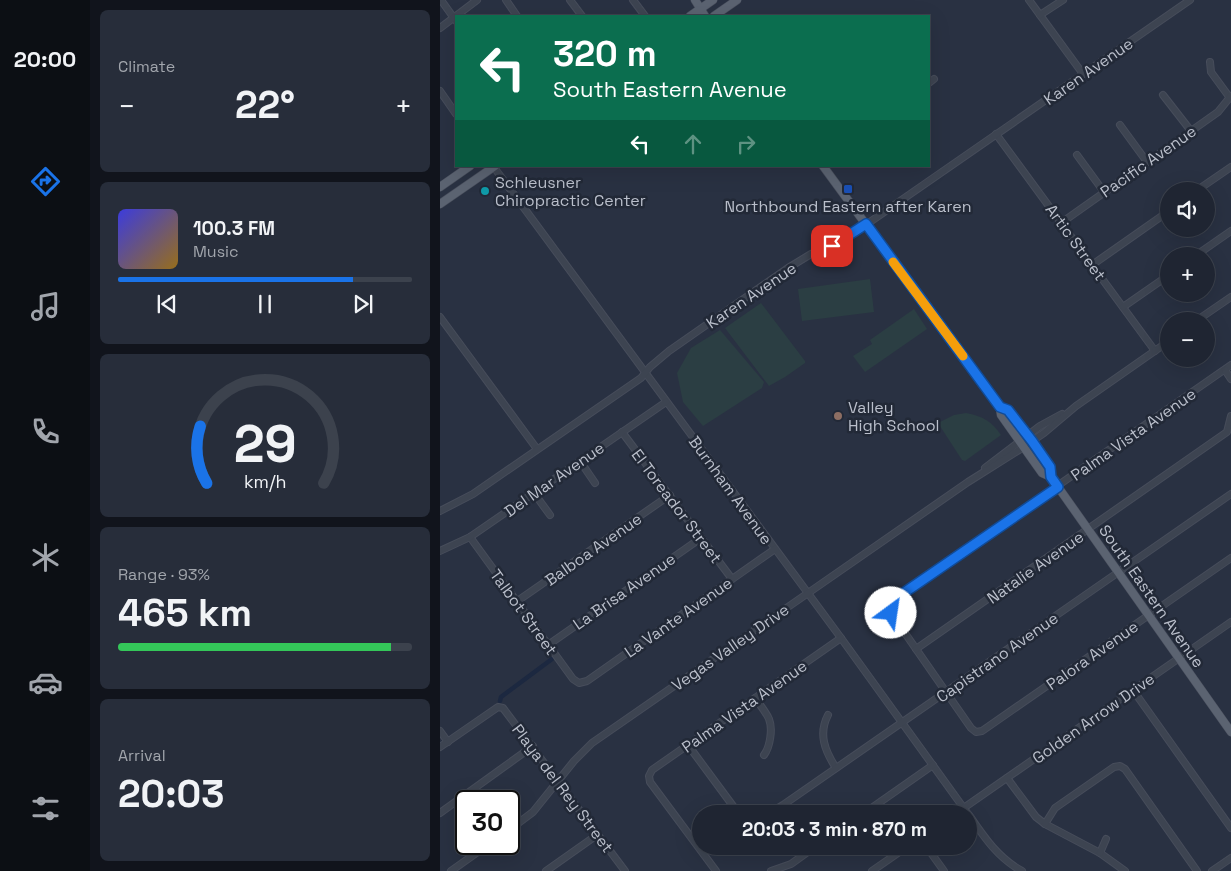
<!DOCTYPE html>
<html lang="en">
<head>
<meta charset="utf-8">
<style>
  :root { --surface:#1f2532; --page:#272d3a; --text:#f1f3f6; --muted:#a1a5ac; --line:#3c424d; --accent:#1a73e8 }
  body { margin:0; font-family:"Space Grotesk",sans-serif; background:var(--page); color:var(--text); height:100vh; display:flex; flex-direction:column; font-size:19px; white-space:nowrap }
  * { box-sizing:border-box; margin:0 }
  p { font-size:16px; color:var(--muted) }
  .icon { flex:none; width:28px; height:28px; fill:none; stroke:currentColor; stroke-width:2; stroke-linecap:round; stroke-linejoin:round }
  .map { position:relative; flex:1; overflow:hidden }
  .panel { display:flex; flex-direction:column; gap:10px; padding:10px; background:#11141c; width:350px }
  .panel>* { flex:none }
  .hud { position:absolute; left:15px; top:15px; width:475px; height:152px; border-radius:0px; box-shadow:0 5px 20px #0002,0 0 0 1px var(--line); background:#0b6e4f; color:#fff; overflow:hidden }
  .controls { position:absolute; left:720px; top:182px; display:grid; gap:10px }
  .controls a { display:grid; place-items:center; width:55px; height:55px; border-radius:50%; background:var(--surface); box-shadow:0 5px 20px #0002,0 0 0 1px var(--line); font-size:25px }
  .speed { position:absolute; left:15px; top:790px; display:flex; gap:10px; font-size:25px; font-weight:700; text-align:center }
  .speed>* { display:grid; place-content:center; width:65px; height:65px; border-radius:50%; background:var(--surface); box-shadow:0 5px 20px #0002,0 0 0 1px var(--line); line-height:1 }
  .speed .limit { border:2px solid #111; border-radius:8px; background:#fff; color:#111 }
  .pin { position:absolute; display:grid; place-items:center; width:42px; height:42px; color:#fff; margin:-21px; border-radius:10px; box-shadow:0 2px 8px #0006 }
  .me { position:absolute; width:55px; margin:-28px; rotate:31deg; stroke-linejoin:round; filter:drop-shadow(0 0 4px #0008) }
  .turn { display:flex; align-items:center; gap:18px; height:105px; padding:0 15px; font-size:22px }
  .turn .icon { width:65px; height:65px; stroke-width:2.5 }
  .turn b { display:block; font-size:35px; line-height:42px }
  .lanes { display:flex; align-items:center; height:48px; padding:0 15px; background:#0003; justify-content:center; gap:25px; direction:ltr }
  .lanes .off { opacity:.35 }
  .big { font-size:38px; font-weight:800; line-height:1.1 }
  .panel .card { flex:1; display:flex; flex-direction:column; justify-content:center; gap:8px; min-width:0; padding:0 18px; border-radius:8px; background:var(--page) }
  .panel .dial { align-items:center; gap:0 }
  .dial svg { height:130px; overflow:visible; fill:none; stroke:var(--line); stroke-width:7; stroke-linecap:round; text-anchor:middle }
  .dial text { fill:var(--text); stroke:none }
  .song { display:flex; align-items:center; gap:15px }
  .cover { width:60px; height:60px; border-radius:8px; background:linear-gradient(135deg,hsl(240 70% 55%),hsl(40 70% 35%)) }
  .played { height:5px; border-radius:2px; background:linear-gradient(90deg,var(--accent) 80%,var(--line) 80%) }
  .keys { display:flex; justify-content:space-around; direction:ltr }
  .heat { display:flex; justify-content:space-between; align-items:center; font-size:28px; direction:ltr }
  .charge { height:8px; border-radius:4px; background:linear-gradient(90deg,#34c759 93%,var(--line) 0) }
  .trip { position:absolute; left:252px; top:805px; width:285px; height:50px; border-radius:25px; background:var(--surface); box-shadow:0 5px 20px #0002,0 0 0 1px var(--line); font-weight:800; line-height:50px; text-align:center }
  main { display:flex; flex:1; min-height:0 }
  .dock { display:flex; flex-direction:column; width:90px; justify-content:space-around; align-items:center; background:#0c0f14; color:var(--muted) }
  .dock .icon { width:35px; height:35px }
  .dock .active { color:var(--accent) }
  .dock b { font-size:22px; color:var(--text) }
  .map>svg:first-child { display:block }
</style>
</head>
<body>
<main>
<nav class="dock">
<b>20:00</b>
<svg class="icon active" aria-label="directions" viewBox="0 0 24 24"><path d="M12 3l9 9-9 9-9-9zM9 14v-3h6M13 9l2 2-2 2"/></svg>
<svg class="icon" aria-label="music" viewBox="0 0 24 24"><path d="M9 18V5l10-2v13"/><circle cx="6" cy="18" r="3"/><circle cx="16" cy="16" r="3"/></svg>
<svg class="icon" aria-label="phone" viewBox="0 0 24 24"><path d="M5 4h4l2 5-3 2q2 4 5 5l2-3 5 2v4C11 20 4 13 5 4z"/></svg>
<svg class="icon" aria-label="climate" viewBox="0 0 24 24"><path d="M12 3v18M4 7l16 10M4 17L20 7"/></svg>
<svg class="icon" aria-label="car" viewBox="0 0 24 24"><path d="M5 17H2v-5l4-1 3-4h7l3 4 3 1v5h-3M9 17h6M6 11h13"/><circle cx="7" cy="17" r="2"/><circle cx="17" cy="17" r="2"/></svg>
<svg class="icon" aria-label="filters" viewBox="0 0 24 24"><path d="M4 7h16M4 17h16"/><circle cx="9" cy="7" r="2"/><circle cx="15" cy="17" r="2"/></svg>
</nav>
<section class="panel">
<div class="card"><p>Climate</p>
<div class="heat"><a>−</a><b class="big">22°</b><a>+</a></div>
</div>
<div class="card">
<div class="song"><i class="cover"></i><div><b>100.3 FM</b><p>Music</p></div></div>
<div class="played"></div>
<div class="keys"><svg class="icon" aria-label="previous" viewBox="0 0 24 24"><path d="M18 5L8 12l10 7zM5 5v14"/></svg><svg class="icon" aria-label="pause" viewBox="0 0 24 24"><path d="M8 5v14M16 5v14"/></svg><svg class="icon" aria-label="next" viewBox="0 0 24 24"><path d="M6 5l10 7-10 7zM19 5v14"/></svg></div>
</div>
<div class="card dial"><svg viewBox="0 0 100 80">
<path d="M14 69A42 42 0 1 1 86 69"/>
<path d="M14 69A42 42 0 0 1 10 34" stroke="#1a73e8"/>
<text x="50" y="56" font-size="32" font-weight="700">29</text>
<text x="50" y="72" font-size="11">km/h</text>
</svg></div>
<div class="card"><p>Range · 93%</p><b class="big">465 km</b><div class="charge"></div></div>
<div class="card"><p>Arrival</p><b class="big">20:03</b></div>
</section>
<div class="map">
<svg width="791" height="871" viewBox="0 0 791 871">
  <rect width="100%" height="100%" fill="#293142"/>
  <g fill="#2b3e43">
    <path d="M430,279L434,312L362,321L358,289Z"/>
    <path d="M321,303L365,361V363L345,377L329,386L285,328Z"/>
    <path d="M474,309L487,329L425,372L413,356L432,344L430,340Z"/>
    <path d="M280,330L324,382L322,388L263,426L243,402L237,373L251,348Z"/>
    <path d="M526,413C543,416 552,422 561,435L525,461L522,460L498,423L514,415Z"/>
  </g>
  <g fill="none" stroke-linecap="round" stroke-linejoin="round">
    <path stroke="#1c2840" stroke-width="4.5" d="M60,701L61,697L112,659"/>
    <defs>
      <g id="minor">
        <path d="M1,0L16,21"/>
        <path d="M66,0L77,16"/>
        <path d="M130,0L142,16"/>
        <path d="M193,0L205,16"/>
        <path d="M589,0L643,74"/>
        <path d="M600,15L623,0"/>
        <path d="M0,28L37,0"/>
        <path d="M770,62L771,72L790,98"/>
        <path d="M489,83L494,79"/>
        <path d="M0,91L16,114"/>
        <path d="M723,95L751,131"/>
        <path d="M680,125L707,162"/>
        <path d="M556,134L715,351"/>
        <path d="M637,155L664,192"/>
        <path d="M53,166L401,638L528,814"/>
        <path d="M756,191L791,167"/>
        <path d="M621,223L778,112L791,96"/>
        <path d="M755,256L791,231"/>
        <path d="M652,265L729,211"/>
        <path d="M683,307L729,275"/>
        <path d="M0,317L97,449"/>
        <path d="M756,321L791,297"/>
        <path d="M791,365L452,601L449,607L451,613L531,728L536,732L542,731L791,558"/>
        <path d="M785,370L791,379"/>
        <path d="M182,432L292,579"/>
        <path d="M140,461L155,483"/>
        <path d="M545,468L600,426L622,414"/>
        <path d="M94,493L110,515"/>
        <path d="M0,511L33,494L201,378L210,367L229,351L348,268L371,254L392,245L414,233L750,0"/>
        <path d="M30,537L133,679L139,683L147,681L335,549"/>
        <path d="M0,551L30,537L226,402"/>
        <path d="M76,602L230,495"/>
        <path d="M108,645L261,538"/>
        <path d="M476,649L787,432L791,416"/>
        <path d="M693,690L791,828"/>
        <path d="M315,698C320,705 326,712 329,719C333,729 330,747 324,755"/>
        <path d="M388,715C378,734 385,751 396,768"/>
        <path d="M0,731L8,742"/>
        <path d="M248,745L296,810L302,814"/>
        <path d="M0,747L58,707L63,708L185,871"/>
        <path d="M567,778L596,817L605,824L660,853L685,871"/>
        <path d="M0,813L93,746"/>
        <path d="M319,814L335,810L343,805L791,494"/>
        <path d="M423,814L493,765"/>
        <path d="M515,814L791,622"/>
        <path d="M529,815C544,837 558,858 582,871"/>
        <path d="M605,824L615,808L674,767L680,766L685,769L757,871"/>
        <path d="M69,830L93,812L134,761L152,743L528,482L579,450L604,433L636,406L729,341"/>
        <path d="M486,846L504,871"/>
        <path d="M660,853L666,839"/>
        <path d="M11,871L49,844"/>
        <path d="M106,871L157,835"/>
        <path d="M276,871L210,782L209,776L212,770L401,638"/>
        <path d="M331,871L351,864L376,846"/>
        <path d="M432,871L468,846"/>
        <path d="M772,871L791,858"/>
      </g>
      <g id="major">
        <path d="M255,0L265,16"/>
        <path d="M250,16L273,0"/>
        <path d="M274,16L297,0"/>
        <path d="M383,166L560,407L561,415L602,473L611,477"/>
        <path d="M0,187L30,166"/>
        <path d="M0,204L55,166"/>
        <path d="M560,407L568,410L592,441L610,467L611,477L791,732"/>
      </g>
    </defs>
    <use href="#minor" stroke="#474d5b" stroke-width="8"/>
    <use href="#major" stroke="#474d5b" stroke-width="9"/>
    <use href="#minor" stroke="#3d4451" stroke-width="6"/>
    <use href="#major" stroke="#5b6371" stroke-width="8"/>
  </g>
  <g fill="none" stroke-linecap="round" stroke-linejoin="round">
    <defs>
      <path id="route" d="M392,246L426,224L560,407L568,410L592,441L610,467L611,477L618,487L452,601L449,607L451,613"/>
    </defs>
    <use href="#route" stroke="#114b97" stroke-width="12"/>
    <use href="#route" stroke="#1a73e8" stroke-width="9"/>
    <path stroke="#f59e0b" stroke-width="9" d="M453,262L523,356"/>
  </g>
  <rect fill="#1a4fb4" stroke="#222937" stroke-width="2" x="403" y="184" width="10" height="10" rx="2.5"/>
  <circle fill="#0f9aa8" stroke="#222937" stroke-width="2" cx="45" cy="191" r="5"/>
  <circle fill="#8d6e63" stroke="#222937" stroke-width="2" cx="398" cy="416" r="5"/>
  <g text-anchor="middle" stroke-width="5" stroke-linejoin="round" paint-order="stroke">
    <g font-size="16" fill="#babfcb" stroke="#222937">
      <text transform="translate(648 71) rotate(-35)" y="6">Karen Avenue</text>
      <text transform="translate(708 161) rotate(-35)" y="6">Pacific Avenue</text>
      <text transform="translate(636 242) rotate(54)" y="6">Artic Street</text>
      <text transform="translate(311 295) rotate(-34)" y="6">Karen Avenue</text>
      <text transform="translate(693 434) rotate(-35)" y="6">Palma Vista Avenue</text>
      <text transform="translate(114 479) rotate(-35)" y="6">Del Mar Avenue</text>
      <text transform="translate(291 490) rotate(54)" y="6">Burnham Avenue</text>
      <text transform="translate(237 506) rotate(53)" y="6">El Toreador Street</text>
      <text transform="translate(153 549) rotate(-35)" y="6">Balboa Avenue</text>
      <text transform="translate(595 567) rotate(-35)" y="6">Natalie Avenue</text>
      <text transform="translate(184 591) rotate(-35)" y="6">La Brisa Avenue</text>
      <text transform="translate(712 596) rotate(55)" y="6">South Eastern Avenue</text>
      <text transform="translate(84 612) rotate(54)" y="6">Talbot Street</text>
      <text transform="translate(238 617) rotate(-35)" y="6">La Vante Avenue</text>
      <text transform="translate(290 647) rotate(-35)" y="6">Vegas Valley Drive</text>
      <text transform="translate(652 655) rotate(-35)" y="6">Palora Avenue</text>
      <text transform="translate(557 657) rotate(-35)" y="6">Capistrano Avenue</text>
      <text transform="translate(304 706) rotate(-35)" y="6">Palma Vista Avenue</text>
      <text transform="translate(653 718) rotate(-35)" y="6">Golden Arrow Drive</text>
      <text transform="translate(123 788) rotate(53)" y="6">Playa del Rey Street</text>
    </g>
    <g font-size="16" fill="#babfcb" stroke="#222937" text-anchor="start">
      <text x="55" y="188">Schleusner<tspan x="55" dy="18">Chiropractic Center</tspan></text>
      <text x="408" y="212" text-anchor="middle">Northbound Eastern after Karen</text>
      <text x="408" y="413">Valley<tspan x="408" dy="18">High School</tspan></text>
    </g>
  </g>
</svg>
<div class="controls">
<a><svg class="icon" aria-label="sound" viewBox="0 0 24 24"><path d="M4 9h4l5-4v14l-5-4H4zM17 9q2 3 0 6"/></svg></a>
<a>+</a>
<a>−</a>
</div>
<div class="speed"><div class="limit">30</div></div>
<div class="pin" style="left:392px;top:246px;background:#d93025"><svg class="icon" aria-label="arrive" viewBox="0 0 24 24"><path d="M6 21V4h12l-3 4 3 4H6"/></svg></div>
<svg class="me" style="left:451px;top:613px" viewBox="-20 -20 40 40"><circle r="19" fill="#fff"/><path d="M0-13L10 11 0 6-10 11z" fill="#1a73e8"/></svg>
<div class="trip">20:03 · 3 min · 870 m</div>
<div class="hud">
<div class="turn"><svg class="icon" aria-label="left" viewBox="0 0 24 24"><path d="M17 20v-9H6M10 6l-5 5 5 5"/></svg><div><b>320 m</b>South Eastern Avenue</div></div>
<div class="lanes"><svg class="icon" aria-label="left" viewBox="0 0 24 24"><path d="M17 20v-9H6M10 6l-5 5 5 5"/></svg><svg class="icon off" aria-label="ahead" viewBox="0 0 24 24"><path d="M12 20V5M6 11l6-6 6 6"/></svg><svg class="icon off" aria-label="right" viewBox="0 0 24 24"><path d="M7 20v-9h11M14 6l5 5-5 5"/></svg></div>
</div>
</div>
</main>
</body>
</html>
